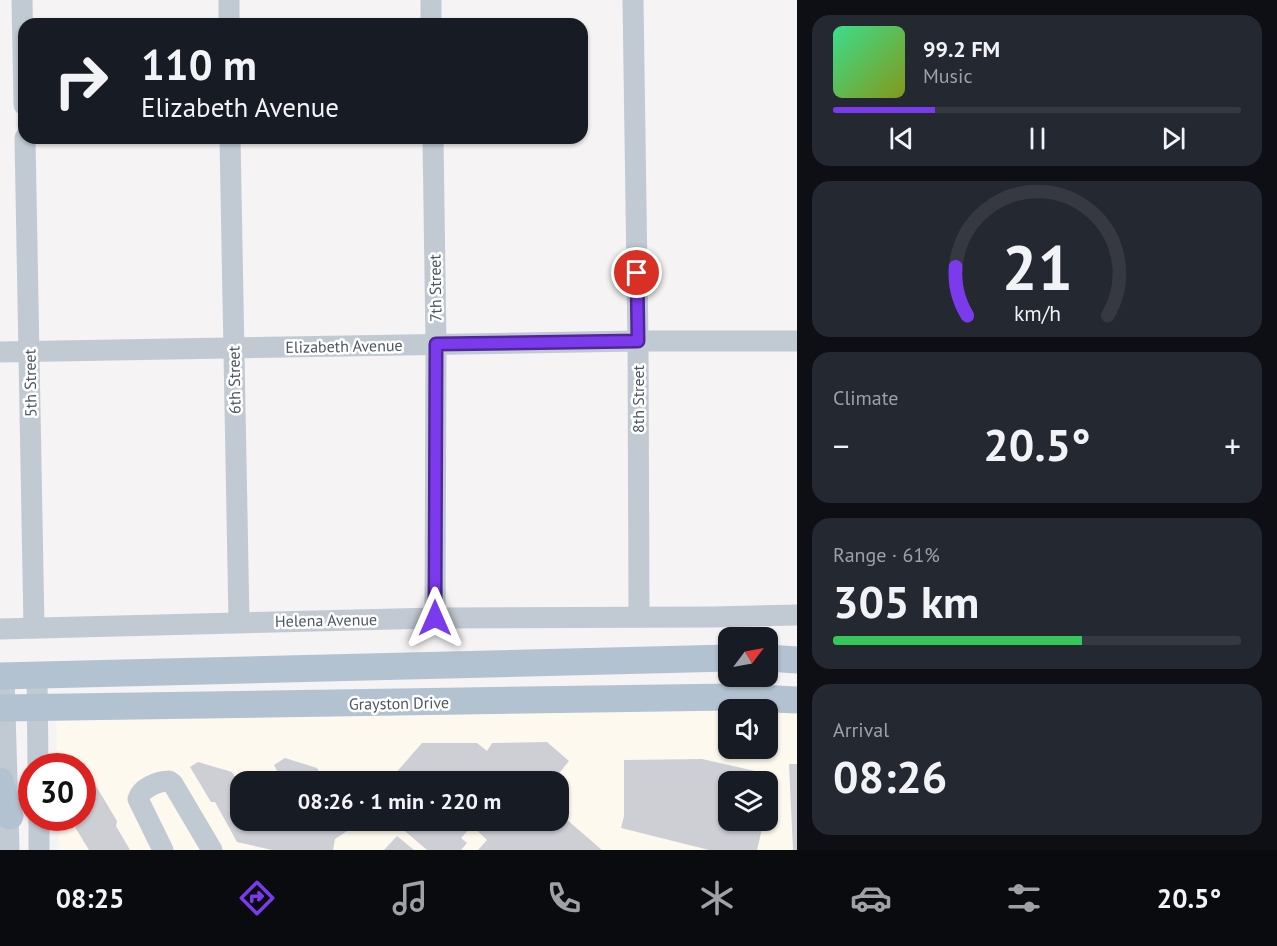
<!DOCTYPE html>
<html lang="en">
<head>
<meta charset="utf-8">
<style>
  :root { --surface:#171b24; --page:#242831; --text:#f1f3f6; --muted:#9ea1a6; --line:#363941; --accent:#7c3aed }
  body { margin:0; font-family:"PT Sans",sans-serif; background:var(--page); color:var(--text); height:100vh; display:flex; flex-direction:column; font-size:22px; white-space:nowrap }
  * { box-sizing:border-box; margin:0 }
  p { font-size:20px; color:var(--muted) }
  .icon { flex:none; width:33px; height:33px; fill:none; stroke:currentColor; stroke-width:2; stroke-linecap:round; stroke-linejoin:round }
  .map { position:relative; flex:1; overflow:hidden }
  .drawer { display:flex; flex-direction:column; gap:15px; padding:15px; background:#0d0f14; width:480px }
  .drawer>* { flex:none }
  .guide { position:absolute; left:18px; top:18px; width:570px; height:126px; border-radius:18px; box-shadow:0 2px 4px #0004; background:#171b24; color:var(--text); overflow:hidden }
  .needle { width:39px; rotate:58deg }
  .tools { position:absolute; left:718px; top:627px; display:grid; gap:12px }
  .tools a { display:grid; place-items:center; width:60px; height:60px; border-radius:12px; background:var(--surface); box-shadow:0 2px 4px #0004; font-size:30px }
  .speed { position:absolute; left:18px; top:753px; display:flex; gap:12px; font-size:30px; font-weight:700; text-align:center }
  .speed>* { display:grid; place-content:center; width:78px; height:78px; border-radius:50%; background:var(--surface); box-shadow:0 2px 4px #0004; line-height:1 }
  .speed .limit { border:9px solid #d22; background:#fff; color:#111 }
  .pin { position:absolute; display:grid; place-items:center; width:51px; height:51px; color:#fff; margin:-26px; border:3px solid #fff; border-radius:50%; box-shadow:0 2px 6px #0007 }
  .me { position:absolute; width:66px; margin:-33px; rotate:0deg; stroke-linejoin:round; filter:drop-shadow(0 0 4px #0008) }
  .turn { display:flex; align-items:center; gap:21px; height:126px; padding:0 24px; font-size:27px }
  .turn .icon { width:78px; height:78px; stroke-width:2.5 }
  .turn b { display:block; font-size:42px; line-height:51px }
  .big { font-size:45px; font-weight:600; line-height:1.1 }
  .drawer .tile { flex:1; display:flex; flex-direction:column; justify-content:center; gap:9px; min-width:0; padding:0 21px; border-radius:18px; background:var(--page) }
  .drawer .dial { align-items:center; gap:0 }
  .dial svg { height:156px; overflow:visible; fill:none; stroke:var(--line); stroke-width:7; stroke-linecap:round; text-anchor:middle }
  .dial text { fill:var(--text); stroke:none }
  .song { display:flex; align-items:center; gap:18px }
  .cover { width:72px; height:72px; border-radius:9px; background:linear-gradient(135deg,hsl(150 70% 55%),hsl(70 70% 35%)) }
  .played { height:6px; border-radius:3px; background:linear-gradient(90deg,var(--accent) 25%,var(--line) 25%) }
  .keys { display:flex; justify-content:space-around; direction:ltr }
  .heat { display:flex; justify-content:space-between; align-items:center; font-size:33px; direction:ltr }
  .charge { height:9px; border-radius:4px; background:linear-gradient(90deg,#34c759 61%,var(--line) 0) }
  .trip { position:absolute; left:230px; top:771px; width:339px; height:60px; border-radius:18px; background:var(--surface); box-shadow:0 2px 4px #0004; font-weight:600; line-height:60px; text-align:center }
  .tabs { display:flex; height:96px; justify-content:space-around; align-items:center; background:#090b0e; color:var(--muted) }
  .tabs .icon { width:42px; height:42px }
  .tabs .current { color:var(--accent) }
  .tabs b { font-size:27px; color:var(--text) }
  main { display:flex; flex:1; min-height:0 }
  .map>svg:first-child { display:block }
</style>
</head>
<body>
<main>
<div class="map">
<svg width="797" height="850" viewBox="0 0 797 850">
  <rect width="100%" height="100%" fill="#f5f3f3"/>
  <path fill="#fdf9ef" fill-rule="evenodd" d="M730,704L797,713V850H59V818H82V766H57L56,721ZM729,710H768V748H729ZM240,782H558V820H240ZM729,782H768V820H729Z"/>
  <g fill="#cdcfd5">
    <path d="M547,742L569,761L552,782H396L398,779L394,775L422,743H477L487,751L492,743Z"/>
    <path d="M285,758L317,768L325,782H283L274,765Z"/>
    <path d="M702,759L764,773L762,782H729V820H764L757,850H709L621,828L624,816V760Z"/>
    <path d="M198,762L232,772L240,785V820H281L289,823L293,820H349L353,827L335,839L333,850H272L237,842L215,802H211L190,767Z"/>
    <path d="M789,764H797V850H793Z"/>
    <path d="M96,786L117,821L116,826L130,850H89L75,827L79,824L76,819L82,818L84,794Z"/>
    <path d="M558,812L602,850H478L487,840L472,826L461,838L467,843L461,850H427L392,820H558Z"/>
    <path d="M397,836L414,850H384Z"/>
  </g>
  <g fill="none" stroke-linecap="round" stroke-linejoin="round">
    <g stroke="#c1cad2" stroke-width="21">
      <path d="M22,0L24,105"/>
      <path d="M229,0V24"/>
      <path d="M431,0V24"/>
      <path d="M633,0L638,341L639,617"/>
      <path d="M25,138L34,628"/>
      <path d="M230,138L239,622"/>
      <path d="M433,138L436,344L435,618"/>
      <path d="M0,352L638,341H797"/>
      <path d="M0,629L435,618L713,617L797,615"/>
      <path d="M37,675L38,766"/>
      <path d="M4,676L9,850"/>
      <path d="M39,818V850"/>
      <path d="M163,850L138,799C141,788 158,781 169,781L173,784L212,850"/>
    </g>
    <g stroke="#b3c2d1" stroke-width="27">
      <path d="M768,658L797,660"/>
      <path d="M0,676L729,658"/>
      <path d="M0,708L732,697L797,700"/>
      <path d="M0,781L10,816"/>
    </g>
  </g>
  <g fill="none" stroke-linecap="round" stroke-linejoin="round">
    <defs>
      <path id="route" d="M435,618L436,344L638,341L637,273"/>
    </defs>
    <use href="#route" stroke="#51269a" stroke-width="15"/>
    <use href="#route" stroke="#7c3aed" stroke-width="10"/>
  </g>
  <g text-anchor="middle" stroke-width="5" stroke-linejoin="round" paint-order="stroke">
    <g font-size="16" fill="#4a5661" stroke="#fff">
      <text transform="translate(435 288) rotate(-91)" y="6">7th Street</text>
      <text transform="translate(344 346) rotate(-1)" y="6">Elizabeth Avenue</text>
      <text transform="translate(234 380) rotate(-91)" y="6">6th Street</text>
      <text transform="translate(30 383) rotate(-91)" y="6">5th Street</text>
      <text transform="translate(638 399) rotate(-90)" y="6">8th Street</text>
      <text transform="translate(326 620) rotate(-1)" y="6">Helena Avenue</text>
      <text transform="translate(399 703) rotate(-1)" y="6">Grayston Drive</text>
    </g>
  </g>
</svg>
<div class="tools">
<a><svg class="needle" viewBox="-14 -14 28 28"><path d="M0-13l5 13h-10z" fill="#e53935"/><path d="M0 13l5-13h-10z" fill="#9ea1a6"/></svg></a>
<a><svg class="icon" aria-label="sound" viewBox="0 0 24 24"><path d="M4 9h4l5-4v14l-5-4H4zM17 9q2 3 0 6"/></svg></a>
<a><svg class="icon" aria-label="layers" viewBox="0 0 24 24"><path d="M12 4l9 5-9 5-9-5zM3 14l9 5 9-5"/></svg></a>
</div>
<div class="speed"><div class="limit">30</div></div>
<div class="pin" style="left:637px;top:273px;background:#d93025"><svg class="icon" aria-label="arrive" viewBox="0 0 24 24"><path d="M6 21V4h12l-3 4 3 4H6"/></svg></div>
<svg class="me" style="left:435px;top:618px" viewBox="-20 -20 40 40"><path d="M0-17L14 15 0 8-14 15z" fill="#7c3aed" stroke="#fff" stroke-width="4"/></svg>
<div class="trip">08:26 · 1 min · 220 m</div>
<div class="guide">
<div class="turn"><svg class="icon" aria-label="right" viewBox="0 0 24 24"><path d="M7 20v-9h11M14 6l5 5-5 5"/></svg><div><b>110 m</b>Elizabeth Avenue</div></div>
</div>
</div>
<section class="drawer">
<div class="tile">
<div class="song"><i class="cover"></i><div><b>99.2 FM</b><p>Music</p></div></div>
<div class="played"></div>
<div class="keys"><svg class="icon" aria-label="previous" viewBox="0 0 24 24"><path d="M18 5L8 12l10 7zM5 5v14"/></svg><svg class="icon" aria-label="pause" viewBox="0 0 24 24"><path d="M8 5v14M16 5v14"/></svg><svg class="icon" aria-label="next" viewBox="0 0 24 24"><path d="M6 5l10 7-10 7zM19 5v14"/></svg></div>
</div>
<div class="tile dial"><svg viewBox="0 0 100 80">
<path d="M14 69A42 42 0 1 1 86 69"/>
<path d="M14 69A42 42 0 0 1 8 44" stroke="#7c3aed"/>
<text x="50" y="56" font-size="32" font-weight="700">21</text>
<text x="50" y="72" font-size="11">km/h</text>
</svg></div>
<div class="tile"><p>Climate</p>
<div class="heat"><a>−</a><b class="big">20.5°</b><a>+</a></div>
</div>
<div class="tile"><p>Range · 61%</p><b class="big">305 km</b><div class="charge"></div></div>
<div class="tile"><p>Arrival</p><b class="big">08:26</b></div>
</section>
</main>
<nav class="tabs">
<b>08:25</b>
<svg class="icon current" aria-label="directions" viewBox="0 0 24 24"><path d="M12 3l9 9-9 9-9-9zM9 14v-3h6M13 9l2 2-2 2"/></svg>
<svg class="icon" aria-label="music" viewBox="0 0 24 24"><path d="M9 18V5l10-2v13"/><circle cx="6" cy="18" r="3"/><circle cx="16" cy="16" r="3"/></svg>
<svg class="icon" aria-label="phone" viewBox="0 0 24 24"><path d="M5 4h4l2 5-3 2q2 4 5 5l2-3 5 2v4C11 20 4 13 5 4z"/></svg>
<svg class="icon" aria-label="climate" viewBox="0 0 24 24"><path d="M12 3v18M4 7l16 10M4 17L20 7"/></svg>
<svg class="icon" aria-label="car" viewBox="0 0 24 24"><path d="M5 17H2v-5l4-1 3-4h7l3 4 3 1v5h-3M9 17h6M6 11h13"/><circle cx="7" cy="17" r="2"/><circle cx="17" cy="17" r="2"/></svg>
<svg class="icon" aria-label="filters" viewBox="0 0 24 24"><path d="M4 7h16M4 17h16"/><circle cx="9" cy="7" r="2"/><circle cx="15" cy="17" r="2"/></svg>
<b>20.5°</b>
</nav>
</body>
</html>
